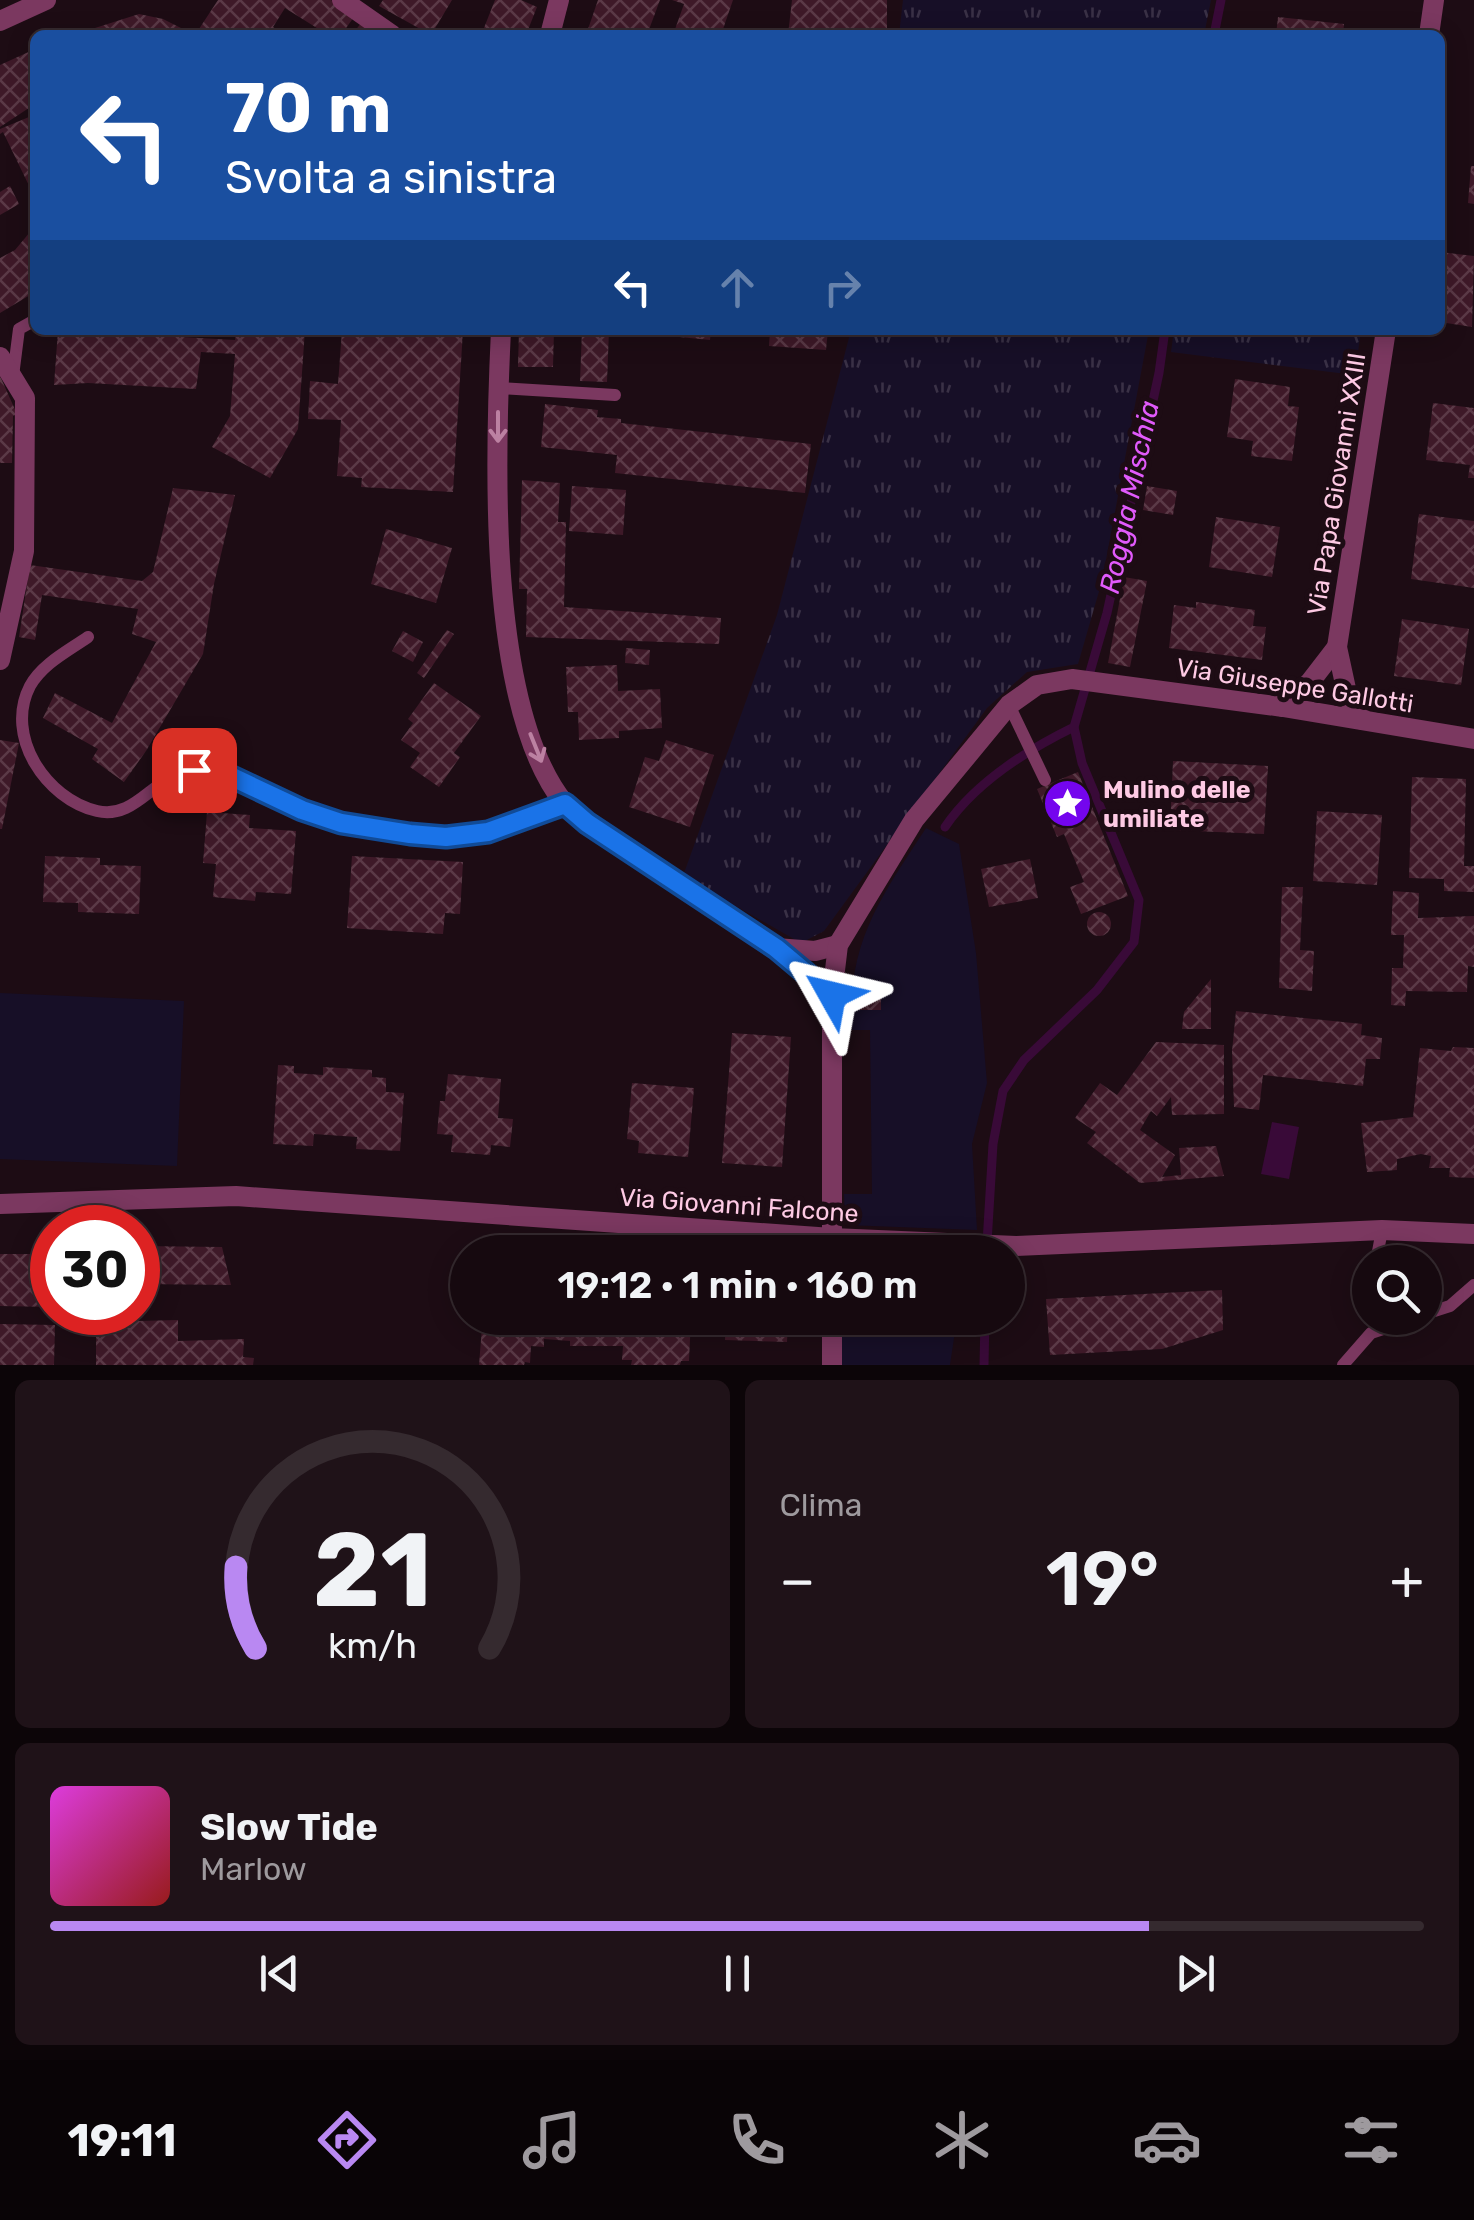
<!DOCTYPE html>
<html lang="it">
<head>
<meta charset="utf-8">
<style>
  :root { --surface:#16090f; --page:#1f1218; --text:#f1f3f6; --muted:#9e9a9e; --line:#352a2f; --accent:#b988f2 }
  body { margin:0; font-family:Rubik,sans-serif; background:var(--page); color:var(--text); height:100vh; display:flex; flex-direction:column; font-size:38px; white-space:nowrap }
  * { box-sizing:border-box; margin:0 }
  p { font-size:32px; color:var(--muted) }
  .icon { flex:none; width:55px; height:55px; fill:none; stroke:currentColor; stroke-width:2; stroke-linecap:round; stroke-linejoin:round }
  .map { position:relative; height:1365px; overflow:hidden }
  .sheet { display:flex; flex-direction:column; gap:15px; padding:15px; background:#0c0508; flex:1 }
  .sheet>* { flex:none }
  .guide { position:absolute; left:30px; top:30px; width:1415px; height:305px; border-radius:15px; box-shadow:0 5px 25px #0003,0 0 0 2px var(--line); background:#1a4fa0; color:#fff; overflow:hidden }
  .tools { position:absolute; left:1352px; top:1245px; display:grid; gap:20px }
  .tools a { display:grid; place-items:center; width:90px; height:90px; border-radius:50%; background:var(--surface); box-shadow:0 5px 25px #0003,0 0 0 2px var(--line); font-size:50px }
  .speed { position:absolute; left:30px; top:1205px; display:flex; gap:20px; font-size:50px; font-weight:700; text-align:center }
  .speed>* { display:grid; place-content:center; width:130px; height:130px; border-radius:50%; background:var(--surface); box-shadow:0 5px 25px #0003,0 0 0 2px var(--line); line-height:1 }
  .speed .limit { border:15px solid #d22; background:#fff; color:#111 }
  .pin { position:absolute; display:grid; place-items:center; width:85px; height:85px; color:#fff; margin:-42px; border-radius:20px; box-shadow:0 5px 15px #0006 }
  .me { position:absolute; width:110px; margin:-55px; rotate:307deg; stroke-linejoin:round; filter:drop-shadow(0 0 8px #0008) }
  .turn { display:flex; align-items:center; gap:35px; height:210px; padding:0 30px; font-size:45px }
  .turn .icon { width:130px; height:130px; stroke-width:2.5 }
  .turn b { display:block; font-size:70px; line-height:85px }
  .lanes { display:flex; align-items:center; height:95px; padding:0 30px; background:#0003; justify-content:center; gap:50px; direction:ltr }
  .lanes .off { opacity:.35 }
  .big { font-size:75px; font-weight:600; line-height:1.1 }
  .sheet .card { flex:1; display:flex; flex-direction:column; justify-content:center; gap:15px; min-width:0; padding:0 35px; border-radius:15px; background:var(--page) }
  .sheet .dial { align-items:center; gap:0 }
  .dial svg { height:260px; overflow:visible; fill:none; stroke:var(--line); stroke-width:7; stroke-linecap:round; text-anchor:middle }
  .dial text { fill:var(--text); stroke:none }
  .song { display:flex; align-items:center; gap:30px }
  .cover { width:120px; height:120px; border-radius:15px; background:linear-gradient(135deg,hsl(300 70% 55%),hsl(0 70% 35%)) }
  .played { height:10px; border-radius:5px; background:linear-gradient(90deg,var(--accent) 80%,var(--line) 80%) }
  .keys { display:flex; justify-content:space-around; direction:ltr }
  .heat { display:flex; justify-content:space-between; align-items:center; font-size:55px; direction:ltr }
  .sheet .tiles { flex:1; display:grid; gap:15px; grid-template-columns:1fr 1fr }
  .card:last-child { grid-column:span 2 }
  .trip { position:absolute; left:450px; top:1235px; width:575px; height:100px; border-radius:50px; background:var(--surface); box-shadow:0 5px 25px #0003,0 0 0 2px var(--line); font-weight:600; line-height:100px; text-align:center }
  .dock { display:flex; height:160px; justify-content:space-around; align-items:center; background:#090406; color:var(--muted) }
  .dock .icon { width:70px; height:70px }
  .dock .on { color:var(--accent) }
  .dock b { font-size:45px; color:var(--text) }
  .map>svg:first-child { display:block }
</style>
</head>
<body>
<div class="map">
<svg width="1474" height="1365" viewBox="0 0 1474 1365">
  <defs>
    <pattern id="grass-tufts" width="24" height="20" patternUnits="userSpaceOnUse" patternTransform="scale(2.5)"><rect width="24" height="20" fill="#170f27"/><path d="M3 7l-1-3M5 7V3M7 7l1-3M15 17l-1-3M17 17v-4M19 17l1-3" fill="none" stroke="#3a3146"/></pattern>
    <pattern id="building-cross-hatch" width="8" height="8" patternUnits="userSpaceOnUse" patternTransform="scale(2.5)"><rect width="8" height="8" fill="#3e1928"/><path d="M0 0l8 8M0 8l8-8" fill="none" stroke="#5b3947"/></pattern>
  </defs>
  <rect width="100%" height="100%" fill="#1d0c14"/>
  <g fill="url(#grass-tufts)">
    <path d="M903,0H1211L1204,35H899Z"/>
    <path d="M851,330H1149L1102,581L1078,664L1027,672L987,708L824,931L801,943L683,876L777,615Z"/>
    <path d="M1174,330H1361L1355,375L1171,352Z"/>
  </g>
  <g fill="#170f27">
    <path d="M926,828L959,844L976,953L987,1083L972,1144L977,1230L845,1225L844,1194H872L870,1030H852C846,944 881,897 926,828Z"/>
    <path d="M0,993L184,1001L177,1166L0,1159Z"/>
    <path d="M842,1318H957L950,1365H842Z"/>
  </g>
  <path fill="#390a38" d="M1272,1122L1299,1127L1289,1179L1261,1174Z"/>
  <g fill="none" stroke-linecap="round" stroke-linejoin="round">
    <g stroke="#390a38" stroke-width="9">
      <path d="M1214,35L1221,0"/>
      <path d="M945,827C975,783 1025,751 1074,727"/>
      <path d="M987,1243L993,1144L1003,1091L1024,1060L1097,990L1134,942L1139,900L1082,763L1074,727L1107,613L1159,373L1165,330"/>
      <path d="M984,1365L985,1318"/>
    </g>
  </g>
  <g fill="url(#building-cross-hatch)">
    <path d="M218,0H331L354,17L341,35H328L285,8L273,27L284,35H206L199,29Z"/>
    <path d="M383,0H452L431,35L379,6Z"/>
    <path d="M495,0H521L537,7L526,35L482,33Z"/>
    <path d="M598,0H660L647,35H603L588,29Z"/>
    <path d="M733,0L721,35H673L684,4L672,0Z"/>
    <path d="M792,0H887V35H788Z"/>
    <path d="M139,14L163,19L195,35H73Z"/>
    <path d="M1278,17L1344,24L1343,35H1276Z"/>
    <path d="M361,23L382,35H352Z"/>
    <path d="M35,49V104L0,127V65Z"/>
    <path d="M29,117L35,128V198L3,132L0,134V129Z"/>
    <path d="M1471,166H1474V204L1468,203Z"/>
    <path d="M10,186L19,204L0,215V192Z"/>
    <path d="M35,226V292L0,313V258L15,250Z"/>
    <path d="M1440,252L1474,256L1472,327L1440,322Z"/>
    <path d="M58,330L235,340L236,330H305L298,429L270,478L212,447L230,416L235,354L201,352L196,389L88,383L54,385Z"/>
    <path d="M342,330H463L453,492L361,487L362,478L337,476L341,420L308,419L310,381L338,384Z"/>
    <path d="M519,330H554L553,367H518Z"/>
    <path d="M582,330H609L607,382L580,381Z"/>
    <path d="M649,330H711L710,340L649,334Z"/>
    <path d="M770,330H828L826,350L769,346Z"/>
    <path d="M0,376L17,414L13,416L12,463H0Z"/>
    <path d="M1235,379L1290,387L1288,406L1299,407L1292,461L1251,456L1253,441L1227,437Z"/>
    <path d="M1433,403L1474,408V478H1468L1470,465L1426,460Z"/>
    <path d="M545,404L598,410L597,417L621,419V423L811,444L805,493L615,473L617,455L541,447Z"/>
    <path d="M522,480L560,483L558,522H566L564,607L721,618L719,644L526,637L527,589H519Z"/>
    <path d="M572,486L626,490L623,535L569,531Z"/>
    <path d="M1147,486L1177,491L1173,515L1143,510Z"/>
    <path d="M173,488L235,495L214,584L203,654L146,751L124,782L92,759L98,749L43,718L55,693L112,723L156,642L132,634L138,609L42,595L35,640L19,637L30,565L142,581L153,572Z"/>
    <path d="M1419,514L1474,521V588L1411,579Z"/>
    <path d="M1216,517L1280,527L1272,577L1209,567Z"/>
    <path d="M386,529L452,548L436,603L371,584Z"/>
    <path d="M1124,577L1147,581L1130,667L1108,663Z"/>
    <path d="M1196,602L1255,610L1253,626L1266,627L1262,660L1169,648L1174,605L1196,608Z"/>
    <path d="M1402,619L1469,629L1461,685L1394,676Z"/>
    <path d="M447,630L454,634L424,678L417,673Z"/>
    <path d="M403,631L423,642L413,662L392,651Z"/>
    <path d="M626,648L650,650L649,665L625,663Z"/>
    <path d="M617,665L618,691L660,689L662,728L619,731V738L579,740L578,712H568L566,667Z"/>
    <path d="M434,683L481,716L454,753L460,757L439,787L410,767L420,753L401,740L413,723L408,719Z"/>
    <path d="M0,740L19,743L2,829H0Z"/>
    <path d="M666,740L714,755L690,827L629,807L645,757L659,761Z"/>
    <path d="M1173,761L1268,766L1264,834L1170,830Z"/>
    <path d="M1078,772L1128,896L1081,914L1070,887L1084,882L1064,834L1057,837L1037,789Z"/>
    <path d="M1412,777L1466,779L1464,866H1474V892L1444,891V879L1409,878Z"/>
    <path d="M1317,811L1382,815L1377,885L1313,881Z"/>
    <path d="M207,812L250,815L249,828L296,831L291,894L256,892L255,901L213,897L216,864L203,863Z"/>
    <path d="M45,856L100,858V865L141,866L139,914L78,912V903L43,902Z"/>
    <path d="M352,856L463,862L460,914L445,913L443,934L347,928Z"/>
    <path d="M1030,859L1038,898L989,907L981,869Z"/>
    <path d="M1282,887H1303L1300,950L1314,951L1312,991L1279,988Z"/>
    <path d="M1393,891L1419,893L1418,918L1474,916V967L1468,966L1467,992L1406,991L1405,1006L1391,1005L1392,968H1403L1404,935H1391Z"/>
    <circle cx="1099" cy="924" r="12"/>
    <path d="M1211,979V1029H1182L1184,1012Z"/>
    <path d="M858,991H881V1010H859Z"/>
    <path d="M1236,1011L1362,1024L1361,1035L1382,1038L1380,1059H1366L1363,1086L1263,1075L1259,1110L1234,1107L1232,1051Z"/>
    <path d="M732,1033L791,1037L782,1167L722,1163Z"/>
    <path d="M1156,1042L1224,1045V1114L1172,1115L1171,1097L1157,1116L1151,1111L1140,1130L1175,1155L1162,1177L1181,1175L1179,1148L1216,1146L1224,1176L1140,1183L1087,1143L1096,1132L1075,1118L1100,1083L1117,1095Z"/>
    <path d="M1453,1047L1474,1048V1178L1449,1177L1450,1168H1429L1431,1156L1421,1154L1397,1159V1170L1367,1172L1361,1123L1413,1117L1420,1048L1451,1051Z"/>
    <path d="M278,1065L294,1066V1073L323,1075V1067L372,1070V1077L386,1078V1092L404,1093L400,1151L356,1149L357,1137L314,1134L313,1146L273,1144Z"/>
    <path d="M448,1074L501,1079L498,1118L513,1119L510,1147L491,1145L490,1155L451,1152L453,1135L437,1134L440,1101H445Z"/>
    <path d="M632,1083L694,1088L688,1157L638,1153L639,1141L627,1139Z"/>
    <path d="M138,1246L222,1247L231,1285L138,1284Z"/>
    <path d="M0,1254H52V1307L0,1306Z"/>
    <path d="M1222,1290L1223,1330L1162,1349L1050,1355L1046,1299Z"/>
    <path d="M509,1318H691L689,1361H681L680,1365H631L632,1360H622L623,1346H570V1341L544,1339V1347L531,1346L530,1363L525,1362L524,1365H479L482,1327L508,1329Z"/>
    <path d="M726,1318H788L787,1342L725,1340Z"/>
    <path d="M178,1320V1341L244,1339L243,1357L254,1358L253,1365H96V1322Z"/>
    <path d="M0,1324L55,1325L54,1365H0Z"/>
  </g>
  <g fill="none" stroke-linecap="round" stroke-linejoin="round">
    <g stroke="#7b3860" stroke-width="12">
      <path d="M13,376L19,329L35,320"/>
      <path d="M498,388L615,395"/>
      <path d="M88,637C68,651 42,664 30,686C4,736 46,799 97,811C139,821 157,767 199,771C238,775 269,798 305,811C361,832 427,843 486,833C513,828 539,815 565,804"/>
      <path d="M1009,705L1045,780"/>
      <path d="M1376,1262L1382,1230"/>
      <path d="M1425,1314L1450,1306L1474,1285"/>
      <path d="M1343,1365L1371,1333L1416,1318"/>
    </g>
    <g stroke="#7b3860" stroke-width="20">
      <path d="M342,0L392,35"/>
      <path d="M0,21L46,0"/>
      <path d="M550,35L559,0"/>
      <path d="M1429,35L1434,0"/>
      <path d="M501,330C495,453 486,705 564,803C570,811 580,817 587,823L776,948L832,995"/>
      <path d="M0,357L25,398L24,551L0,660"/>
      <path d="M1283,707L1310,682L1337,647"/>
      <path d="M1363,720L1348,698L1337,647L1386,330"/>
      <path d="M776,948L815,951L838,945"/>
      <path d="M0,1204L236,1196L832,1238L1016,1246L1382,1230L1474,1234"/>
      <path d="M832,1252V995L838,945L914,820L1009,705L1037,685L1072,679L1283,707L1474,739"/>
      <path d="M832,1318V1365"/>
    </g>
  </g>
  <defs><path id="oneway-shaft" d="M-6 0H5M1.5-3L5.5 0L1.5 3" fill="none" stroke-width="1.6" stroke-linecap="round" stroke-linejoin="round" transform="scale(2.5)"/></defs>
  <g stroke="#bc81a2">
    <use href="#oneway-shaft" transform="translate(498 427) rotate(90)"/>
    <use href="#oneway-shaft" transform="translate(536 748) rotate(68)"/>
  </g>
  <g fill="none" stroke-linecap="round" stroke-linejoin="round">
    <defs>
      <path id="route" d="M194,770L230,776L302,810L341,823L410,834L446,837L488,832L565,804L587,823L776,948L832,995"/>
    </defs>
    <use href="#route" stroke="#114b97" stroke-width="25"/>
    <use href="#route" stroke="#1a73e8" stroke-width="18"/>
  </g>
  <defs>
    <symbol id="sight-disc" viewBox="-11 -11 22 22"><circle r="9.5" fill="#7405ee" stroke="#1d0c14"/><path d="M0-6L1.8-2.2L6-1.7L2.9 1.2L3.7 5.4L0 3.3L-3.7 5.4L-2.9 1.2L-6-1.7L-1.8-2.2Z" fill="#fff"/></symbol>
  </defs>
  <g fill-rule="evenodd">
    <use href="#sight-disc" x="1040" y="776" width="55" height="55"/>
  </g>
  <g text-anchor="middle" stroke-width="10" stroke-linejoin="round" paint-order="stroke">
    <g font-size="25" fill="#fecae4" stroke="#1d0c14">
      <text transform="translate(1336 484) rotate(-81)" y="9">Via Papa Giovanni XXIII</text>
      <text transform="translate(1295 685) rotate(9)" y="9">Via Giuseppe Gallotti</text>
      <text transform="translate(739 1205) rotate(4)" y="9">Via Giovanni Falcone</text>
    </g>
    <g font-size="25" font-weight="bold" fill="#fecae4" stroke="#1d0c14" text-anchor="start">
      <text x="1103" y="798">Mulino delle<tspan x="1103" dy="29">umiliate</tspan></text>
    </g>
    <g font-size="28" font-style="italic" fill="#e15afb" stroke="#1d0c14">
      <text transform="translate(1129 497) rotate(-78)" y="10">Roggia Mischia</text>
    </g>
  </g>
</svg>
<div class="tools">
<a><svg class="icon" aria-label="search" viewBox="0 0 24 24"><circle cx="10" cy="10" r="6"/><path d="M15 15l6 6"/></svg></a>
</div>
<div class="speed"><div class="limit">30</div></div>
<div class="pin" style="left:194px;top:770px;background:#d93025"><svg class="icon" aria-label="arrive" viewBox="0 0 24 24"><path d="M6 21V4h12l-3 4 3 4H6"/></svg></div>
<svg class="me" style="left:832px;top:995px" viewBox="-20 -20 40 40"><path d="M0-17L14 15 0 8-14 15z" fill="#1a73e8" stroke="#fff" stroke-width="4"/></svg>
<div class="trip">19:12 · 1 min · 160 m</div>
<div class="guide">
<div class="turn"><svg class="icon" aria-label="left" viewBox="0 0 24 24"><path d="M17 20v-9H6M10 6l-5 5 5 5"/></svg><div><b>70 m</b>Svolta a sinistra</div></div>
<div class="lanes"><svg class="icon" aria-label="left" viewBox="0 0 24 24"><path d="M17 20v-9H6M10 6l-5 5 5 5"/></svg><svg class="icon off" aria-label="ahead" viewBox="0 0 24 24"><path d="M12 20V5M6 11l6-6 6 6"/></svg><svg class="icon off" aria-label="right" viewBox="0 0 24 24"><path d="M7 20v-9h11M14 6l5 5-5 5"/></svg></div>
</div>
</div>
<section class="sheet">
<div class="tiles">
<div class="card dial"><svg viewBox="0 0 100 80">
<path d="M14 69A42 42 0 1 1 86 69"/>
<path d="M14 69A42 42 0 0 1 8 44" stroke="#b988f2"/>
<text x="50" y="56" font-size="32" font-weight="700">21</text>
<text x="50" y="72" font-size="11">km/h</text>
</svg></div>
<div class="card"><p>Clima</p>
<div class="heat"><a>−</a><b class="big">19°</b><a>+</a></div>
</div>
<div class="card">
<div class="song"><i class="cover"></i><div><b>Slow Tide</b><p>Marlow</p></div></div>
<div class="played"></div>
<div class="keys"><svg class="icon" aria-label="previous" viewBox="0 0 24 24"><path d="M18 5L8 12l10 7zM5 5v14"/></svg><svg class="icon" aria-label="pause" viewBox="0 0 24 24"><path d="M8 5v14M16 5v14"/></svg><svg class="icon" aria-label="next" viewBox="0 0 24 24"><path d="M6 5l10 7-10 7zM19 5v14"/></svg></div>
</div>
</div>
</section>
<nav class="dock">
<b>19:11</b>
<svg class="icon on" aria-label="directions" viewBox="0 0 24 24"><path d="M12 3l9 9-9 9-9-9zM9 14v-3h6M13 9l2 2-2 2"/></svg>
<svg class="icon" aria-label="music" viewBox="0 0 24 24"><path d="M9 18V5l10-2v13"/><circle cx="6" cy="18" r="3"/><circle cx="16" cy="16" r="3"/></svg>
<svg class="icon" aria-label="phone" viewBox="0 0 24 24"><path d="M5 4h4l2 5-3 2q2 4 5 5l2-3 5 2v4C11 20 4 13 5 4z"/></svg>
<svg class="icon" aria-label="climate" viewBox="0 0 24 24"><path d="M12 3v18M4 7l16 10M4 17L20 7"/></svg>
<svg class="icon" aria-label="car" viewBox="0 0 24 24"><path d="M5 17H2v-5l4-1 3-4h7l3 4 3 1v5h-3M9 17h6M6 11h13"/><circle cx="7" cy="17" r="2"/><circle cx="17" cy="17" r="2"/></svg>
<svg class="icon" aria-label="filters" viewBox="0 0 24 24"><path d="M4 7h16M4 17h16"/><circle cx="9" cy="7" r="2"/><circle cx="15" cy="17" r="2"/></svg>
</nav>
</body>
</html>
